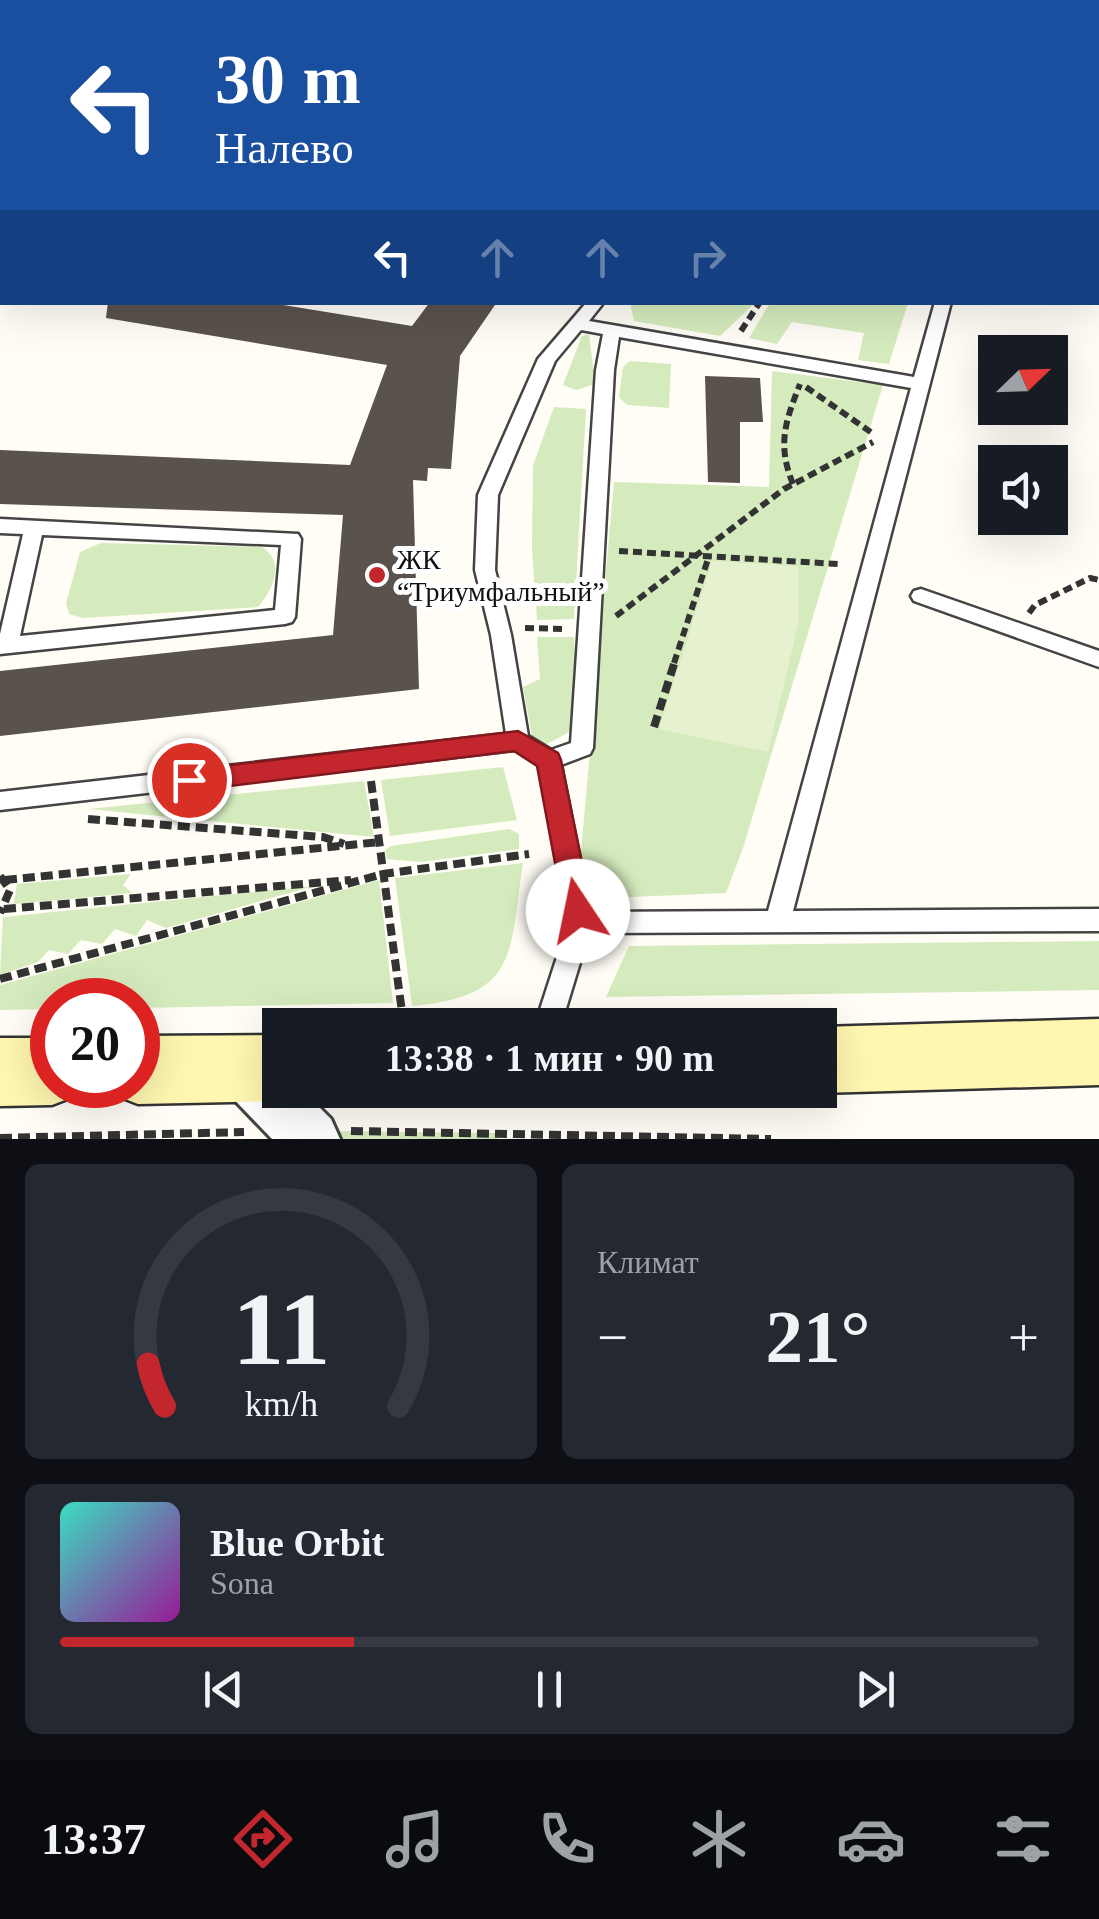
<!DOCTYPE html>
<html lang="ru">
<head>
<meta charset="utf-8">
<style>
  :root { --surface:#171b24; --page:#242831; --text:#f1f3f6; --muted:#9ea1a6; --line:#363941; --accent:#c4262e }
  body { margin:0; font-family:Georgia,serif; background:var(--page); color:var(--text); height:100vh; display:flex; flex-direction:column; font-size:38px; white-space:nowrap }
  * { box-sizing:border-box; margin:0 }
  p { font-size:32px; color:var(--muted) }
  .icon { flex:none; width:55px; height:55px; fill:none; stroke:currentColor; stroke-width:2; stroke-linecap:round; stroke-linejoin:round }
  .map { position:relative; height:1139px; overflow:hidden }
  .drawer { display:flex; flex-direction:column; gap:25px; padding:25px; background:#0d0f14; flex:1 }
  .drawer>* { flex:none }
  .guide { position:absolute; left:0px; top:0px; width:1100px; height:305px; box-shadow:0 10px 40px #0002; background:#1a4fa0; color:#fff; overflow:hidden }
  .needle { width:65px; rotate:67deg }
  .fabs { position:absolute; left:978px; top:335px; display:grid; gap:20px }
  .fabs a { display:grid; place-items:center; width:90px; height:90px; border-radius:0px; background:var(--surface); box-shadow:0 10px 40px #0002; font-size:50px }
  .speed { position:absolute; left:30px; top:978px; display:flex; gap:20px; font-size:50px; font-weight:700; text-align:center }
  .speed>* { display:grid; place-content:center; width:130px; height:130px; border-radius:50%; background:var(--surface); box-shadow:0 10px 40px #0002; line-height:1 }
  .speed .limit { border:15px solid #d22; background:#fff; color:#111 }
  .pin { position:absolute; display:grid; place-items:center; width:85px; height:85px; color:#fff; margin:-42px; border:5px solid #fff; border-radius:50%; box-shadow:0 2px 10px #0007 }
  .me { position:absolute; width:110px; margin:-55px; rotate:349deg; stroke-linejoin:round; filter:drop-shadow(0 0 8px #0008) }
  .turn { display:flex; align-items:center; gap:35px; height:210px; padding:0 50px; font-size:45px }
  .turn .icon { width:130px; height:130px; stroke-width:2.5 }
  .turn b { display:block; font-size:70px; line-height:85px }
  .lanes { display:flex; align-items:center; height:95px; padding:0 50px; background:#0003; justify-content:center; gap:50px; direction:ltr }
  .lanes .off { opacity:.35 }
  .big { font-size:75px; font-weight:700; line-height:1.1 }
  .drawer .tile { flex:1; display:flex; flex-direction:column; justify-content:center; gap:15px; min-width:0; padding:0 35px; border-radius:15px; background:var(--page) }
  .drawer .dial { align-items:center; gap:0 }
  .dial svg { height:260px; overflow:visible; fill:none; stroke:var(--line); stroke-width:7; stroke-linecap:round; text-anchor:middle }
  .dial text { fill:var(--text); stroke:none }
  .song { display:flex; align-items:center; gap:30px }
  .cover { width:120px; height:120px; border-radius:15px; background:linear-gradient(135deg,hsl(170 70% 55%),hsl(300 70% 35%)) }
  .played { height:10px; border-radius:5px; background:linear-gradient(90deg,var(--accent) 30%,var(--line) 30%) }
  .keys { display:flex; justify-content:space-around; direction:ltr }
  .heat { display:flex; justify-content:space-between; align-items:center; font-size:55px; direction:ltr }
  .drawer .tiles { flex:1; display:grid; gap:25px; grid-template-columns:1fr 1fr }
  .tile:last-child { grid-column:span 2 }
  .trip { position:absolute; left:262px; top:1008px; width:575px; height:100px; border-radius:0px; background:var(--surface); box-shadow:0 10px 40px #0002; font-weight:700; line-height:100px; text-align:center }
  .tabs { display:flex; height:160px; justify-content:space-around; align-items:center; background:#090b0e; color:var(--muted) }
  .tabs .icon { width:70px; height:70px }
  .tabs .selected { color:var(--accent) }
  .tabs b { font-size:45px; color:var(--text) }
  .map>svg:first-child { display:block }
</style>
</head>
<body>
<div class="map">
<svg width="1099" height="1139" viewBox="0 0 1099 1139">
  <rect width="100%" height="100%" fill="#fffdf5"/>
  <g fill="#d5ebbd">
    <path d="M630,303V302L755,303L720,336L634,321Z"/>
    <path d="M770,303V302L908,303L889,364L858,360L864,333L792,322L777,344L749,338Z"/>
    <path d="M589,334L595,384L576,390L563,385L582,336Z"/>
    <path d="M630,361L671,364L669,408L627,405L619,397L623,367Z"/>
    <path d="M772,371L883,385L743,848L726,893L608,898L579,874L614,482L769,487Z"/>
    <path d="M554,407L586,409L574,619L537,620L532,550L533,465Z"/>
    <path d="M101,543L262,547C286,563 273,589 258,607L83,618L69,614L66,603L80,552Z"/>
    <path d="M537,637H574L577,728L547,744L533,741L523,687L540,679Z"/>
    <path d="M503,767L517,820L390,836L381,780Z"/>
    <path d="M364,781L374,837L88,809Z"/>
    <path d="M509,829L519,834V849L420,862L387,859L385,850L391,846Z"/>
    <path d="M523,863C509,953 520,996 412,1006L395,878Z"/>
    <path d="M131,874L123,885L132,893L14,904L17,884Z"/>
    <path d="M379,880L393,1003L138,1008V1000H52V1009L0,1010V985Z"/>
    <path d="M314,886L166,928L147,920L136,936L115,929L102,944L81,940L68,954L49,950L38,962L0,975L3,917Z"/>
    <path d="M1099,941V990L606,997L629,946Z"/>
    <path d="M330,1131L496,1133L498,1139H336Z"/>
  </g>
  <path fill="#e6f2cf" d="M712,561L798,566L799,620L768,752L659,729Z"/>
  <g fill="#5a524d">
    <path d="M108,302H265L412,326L430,302H497L460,356L451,469L428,468L427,481L413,480L419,689L0,736V671L333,635L343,515L0,504V450L350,465L387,365L106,318Z"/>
    <path d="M705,376L760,378L763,422H740V483L708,482Z"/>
  </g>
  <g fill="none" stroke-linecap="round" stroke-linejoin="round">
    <defs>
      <g id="lane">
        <path d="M59,0H84L85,2H60Z"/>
        <path d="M605,0H621L622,2H606Z"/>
        <path d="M805,0H832L833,2H806Z"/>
        <path d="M908,0H936L937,2H909Z"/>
        <rect x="0" y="10" width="2" height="8"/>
        <rect x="1098" y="23" width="1" height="8"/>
        <path d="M2,167V178L0,179V168Z"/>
        <path d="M587,302H604L589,321L914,377L935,302H951L793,911L1099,909V931L589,933L561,1025H535L568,923L539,765L515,750L0,810V792L506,734L491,635L475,570L478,495L538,359ZM581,330L603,334L596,370L571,743L551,750L528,736L511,635L495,570L498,495L555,361ZM619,337L911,388L768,911L590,912L561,765L590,754L593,748L614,370Z"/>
        <path d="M0,519L298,534L301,539L295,617L292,622L285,624L0,654V634L23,534L0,533ZM42,535L281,545L275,610L20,636Z"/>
        <path d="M921,589L1099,651V667L914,601L911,596L914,591Z"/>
      </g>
      <path id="street" d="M241,1042L261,1050L280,1069V1090H302L331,1119L340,1139H272L221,1086L213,1068L221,1050Z"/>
      <g id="secondary">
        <path d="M1099,1019V1085L820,1093L812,1090H820V1027Z"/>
        <path d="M280,1035V1090H306L280,1101L138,1104L112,1094L109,1085H138V1036Z"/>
        <path d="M0,1038H52V1085H82L78,1095L52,1105L0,1106Z"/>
      </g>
    </defs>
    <use href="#lane" stroke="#444" stroke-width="5"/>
    <use href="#street" stroke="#444" stroke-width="6"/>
    <use href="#secondary" stroke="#333" stroke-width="5"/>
    <g stroke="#333" stroke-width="6" stroke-dasharray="9 5" stroke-linecap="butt">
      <path d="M741,331L760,302"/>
      <path d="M806,387L875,435"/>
      <path d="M793,484C777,445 785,422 800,384"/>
      <path d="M619,551L838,564"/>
      <path d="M1029,613L1035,605L1090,578L1099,580"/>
      <path d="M616,616L784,489L873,442"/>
      <path d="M525,628L563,629"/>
      <path d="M674,663L709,556"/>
    </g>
    <g stroke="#333" stroke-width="8" stroke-dasharray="12 6" stroke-linecap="butt">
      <path d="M654,727L675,661"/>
      <path d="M371,781L402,1012"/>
      <path d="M88,819L323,837L344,844"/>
      <path d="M0,876L10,890L0,913"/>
      <path d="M5,880L379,842"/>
      <path d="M4,909L351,880"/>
      <path d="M0,979L383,874L529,854"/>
      <path d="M351,1131L771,1139"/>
      <path d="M0,1138L244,1132"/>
    </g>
    <use href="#lane" fill="#fff" fill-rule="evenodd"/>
    <use href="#street" fill="#fff" fill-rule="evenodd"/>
    <use href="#secondary" fill="#fff6b0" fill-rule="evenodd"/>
  </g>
  <path fill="#c4262e" stroke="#7f191e" stroke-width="2.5" d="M518,731L558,753L561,760L592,911L588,919L578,923L568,919L564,911L537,766L514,751L189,791L180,788L176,780L180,773L189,770Z"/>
  <circle fill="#c4262e" stroke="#fff" stroke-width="4" cx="377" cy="575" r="10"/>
  <g text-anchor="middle" stroke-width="10" stroke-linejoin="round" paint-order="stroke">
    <g font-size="28" fill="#111" stroke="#fff" text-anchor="start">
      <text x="397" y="569">ЖК<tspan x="397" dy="32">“Триумфальный”</tspan></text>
    </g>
  </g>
</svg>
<div class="fabs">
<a><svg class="needle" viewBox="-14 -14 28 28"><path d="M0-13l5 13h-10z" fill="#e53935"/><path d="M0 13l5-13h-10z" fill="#9ea1a6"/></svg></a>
<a><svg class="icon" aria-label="sound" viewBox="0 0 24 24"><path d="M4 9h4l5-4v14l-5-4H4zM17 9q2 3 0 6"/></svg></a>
</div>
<div class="speed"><div class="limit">20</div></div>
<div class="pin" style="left:189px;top:780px;background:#d93025"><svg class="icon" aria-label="arrive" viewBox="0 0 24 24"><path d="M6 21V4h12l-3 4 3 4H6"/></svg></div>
<svg class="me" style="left:578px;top:911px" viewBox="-20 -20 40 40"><circle r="19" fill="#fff"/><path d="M0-13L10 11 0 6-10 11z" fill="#c4262e"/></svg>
<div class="trip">13:38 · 1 мин · 90 m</div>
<div class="guide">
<div class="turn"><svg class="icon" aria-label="left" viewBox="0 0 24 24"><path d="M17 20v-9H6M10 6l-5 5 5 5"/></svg><div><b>30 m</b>Налево</div></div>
<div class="lanes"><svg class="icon" aria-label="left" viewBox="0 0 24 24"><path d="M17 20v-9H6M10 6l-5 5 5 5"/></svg><svg class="icon off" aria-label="ahead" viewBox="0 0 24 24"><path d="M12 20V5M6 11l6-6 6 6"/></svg><svg class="icon off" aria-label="ahead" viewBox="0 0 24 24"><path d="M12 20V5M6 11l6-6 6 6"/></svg><svg class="icon off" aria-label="right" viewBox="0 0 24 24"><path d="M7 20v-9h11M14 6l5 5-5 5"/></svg></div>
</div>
</div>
<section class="drawer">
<div class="tiles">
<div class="tile dial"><svg viewBox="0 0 100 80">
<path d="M14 69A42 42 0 1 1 86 69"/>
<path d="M14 69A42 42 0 0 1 9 56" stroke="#c4262e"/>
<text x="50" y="56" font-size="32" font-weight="700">11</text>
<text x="50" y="72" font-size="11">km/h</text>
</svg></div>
<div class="tile"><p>Климат</p>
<div class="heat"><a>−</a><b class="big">21°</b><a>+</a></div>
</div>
<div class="tile">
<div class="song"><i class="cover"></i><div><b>Blue Orbit</b><p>Sona</p></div></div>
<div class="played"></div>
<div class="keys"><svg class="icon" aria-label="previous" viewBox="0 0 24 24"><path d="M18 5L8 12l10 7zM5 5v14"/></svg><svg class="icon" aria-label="pause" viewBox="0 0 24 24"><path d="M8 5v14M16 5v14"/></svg><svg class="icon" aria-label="next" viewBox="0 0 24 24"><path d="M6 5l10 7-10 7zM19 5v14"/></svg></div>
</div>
</div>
</section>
<nav class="tabs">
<b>13:37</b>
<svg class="icon selected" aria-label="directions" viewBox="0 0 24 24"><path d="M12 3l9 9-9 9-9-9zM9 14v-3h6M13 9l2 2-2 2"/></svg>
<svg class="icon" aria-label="music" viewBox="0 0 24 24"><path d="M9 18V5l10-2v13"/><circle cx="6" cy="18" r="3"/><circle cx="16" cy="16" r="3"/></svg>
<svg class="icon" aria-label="phone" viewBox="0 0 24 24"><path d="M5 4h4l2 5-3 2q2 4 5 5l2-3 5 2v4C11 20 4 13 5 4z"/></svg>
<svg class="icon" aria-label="climate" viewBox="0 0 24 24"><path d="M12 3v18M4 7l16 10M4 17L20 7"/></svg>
<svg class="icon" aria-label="car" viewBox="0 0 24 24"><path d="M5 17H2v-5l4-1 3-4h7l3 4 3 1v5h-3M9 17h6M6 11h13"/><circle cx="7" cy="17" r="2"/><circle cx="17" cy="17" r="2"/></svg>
<svg class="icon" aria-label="filters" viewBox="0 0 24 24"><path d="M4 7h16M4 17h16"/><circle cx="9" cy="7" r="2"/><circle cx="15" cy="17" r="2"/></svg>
</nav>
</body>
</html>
